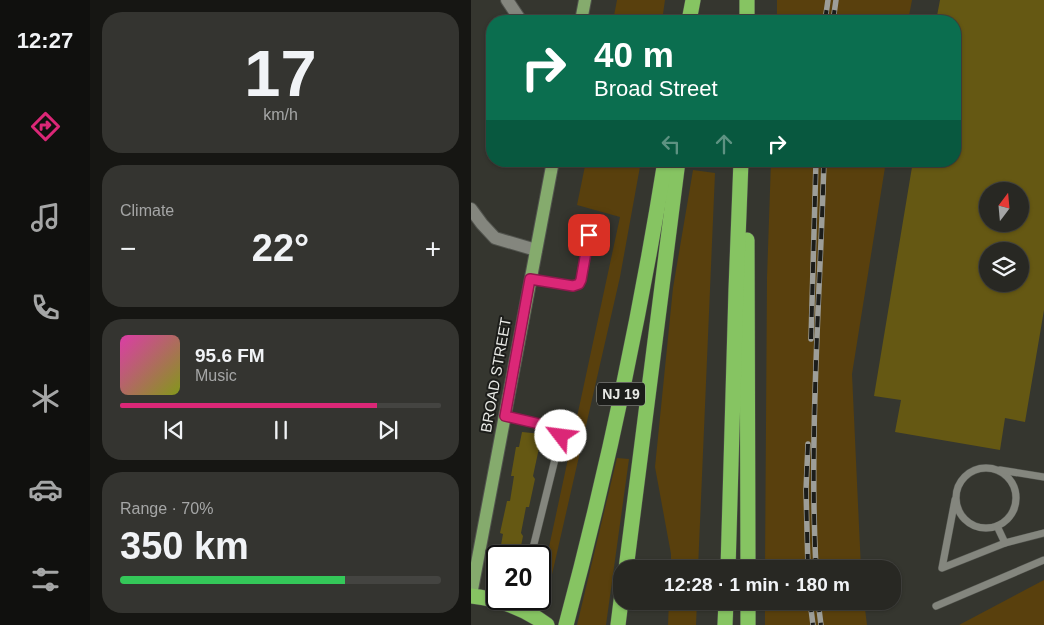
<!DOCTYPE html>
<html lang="en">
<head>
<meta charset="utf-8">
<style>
  :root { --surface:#282823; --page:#343430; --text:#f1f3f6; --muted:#a5a6a6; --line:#444441; --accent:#db2777 }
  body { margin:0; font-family:Helvetica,sans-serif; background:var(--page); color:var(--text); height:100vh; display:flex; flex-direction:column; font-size:19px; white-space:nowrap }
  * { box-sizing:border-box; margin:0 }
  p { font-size:16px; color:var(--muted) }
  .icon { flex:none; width:28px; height:28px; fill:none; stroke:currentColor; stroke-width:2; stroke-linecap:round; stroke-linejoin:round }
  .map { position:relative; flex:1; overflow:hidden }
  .panel { display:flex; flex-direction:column; gap:12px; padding:12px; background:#161613; width:381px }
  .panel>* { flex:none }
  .guide { position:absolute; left:15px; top:15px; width:475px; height:152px; border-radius:20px; box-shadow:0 1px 4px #0004,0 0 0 1px var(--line); background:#0b6e4f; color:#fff; overflow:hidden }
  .needle { width:32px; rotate:16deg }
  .controls { position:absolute; left:508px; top:182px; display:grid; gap:10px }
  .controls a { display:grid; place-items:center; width:50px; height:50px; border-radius:50%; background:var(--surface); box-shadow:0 1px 4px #0004,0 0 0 1px var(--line); font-size:25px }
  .speed { position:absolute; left:15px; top:545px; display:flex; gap:10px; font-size:25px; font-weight:700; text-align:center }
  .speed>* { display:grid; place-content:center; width:65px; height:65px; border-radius:50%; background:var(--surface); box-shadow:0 1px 4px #0004,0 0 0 1px var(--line); line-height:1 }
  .speed .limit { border:2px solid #111; border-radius:8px; background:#fff; color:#111 }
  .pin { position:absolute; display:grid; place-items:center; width:42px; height:42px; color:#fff; margin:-21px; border-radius:10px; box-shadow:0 2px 8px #0006 }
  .me { position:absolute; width:55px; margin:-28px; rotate:300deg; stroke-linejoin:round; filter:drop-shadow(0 0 4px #0008) }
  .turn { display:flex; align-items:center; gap:18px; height:105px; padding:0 25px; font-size:22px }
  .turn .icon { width:65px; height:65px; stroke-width:2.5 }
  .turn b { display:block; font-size:35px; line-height:42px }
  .lanes { display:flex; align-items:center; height:48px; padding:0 25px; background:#0003; justify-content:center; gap:25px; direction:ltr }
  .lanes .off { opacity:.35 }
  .big { font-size:38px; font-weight:700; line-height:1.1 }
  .panel .tile { flex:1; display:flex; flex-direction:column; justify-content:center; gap:8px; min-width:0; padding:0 18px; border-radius:20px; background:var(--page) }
  .panel .dial { align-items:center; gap:0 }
  .dial b { font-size:65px; line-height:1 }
  .song { display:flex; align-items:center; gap:15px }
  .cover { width:60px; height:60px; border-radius:8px; background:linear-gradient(135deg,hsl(320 70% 55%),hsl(70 70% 35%)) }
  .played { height:5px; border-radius:2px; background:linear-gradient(90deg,var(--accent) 80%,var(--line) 80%) }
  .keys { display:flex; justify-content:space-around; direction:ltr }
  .heat { display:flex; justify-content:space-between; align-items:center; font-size:28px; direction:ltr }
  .charge { height:8px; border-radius:4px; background:linear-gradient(90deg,#34c759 70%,var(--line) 0) }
  .trip { position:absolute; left:142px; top:560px; width:288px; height:50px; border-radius:20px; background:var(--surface); box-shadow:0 1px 4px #0004,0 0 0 1px var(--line); font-weight:700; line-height:50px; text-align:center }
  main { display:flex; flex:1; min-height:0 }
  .dock { display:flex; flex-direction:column; width:90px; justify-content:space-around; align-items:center; background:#10100e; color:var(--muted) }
  .dock .icon { width:35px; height:35px }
  .dock .selected { color:var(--accent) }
  .dock b { font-size:22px; color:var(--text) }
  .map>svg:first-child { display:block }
</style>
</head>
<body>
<main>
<nav class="dock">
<b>12:27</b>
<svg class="icon selected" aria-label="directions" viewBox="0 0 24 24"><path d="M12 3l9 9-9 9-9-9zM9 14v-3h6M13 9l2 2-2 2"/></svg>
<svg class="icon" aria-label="music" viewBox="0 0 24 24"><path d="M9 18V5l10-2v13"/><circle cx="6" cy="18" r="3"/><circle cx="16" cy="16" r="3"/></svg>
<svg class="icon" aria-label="phone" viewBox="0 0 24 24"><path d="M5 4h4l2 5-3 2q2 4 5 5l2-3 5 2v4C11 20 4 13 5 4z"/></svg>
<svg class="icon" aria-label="climate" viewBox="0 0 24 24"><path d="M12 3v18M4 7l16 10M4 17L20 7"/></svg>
<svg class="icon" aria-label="car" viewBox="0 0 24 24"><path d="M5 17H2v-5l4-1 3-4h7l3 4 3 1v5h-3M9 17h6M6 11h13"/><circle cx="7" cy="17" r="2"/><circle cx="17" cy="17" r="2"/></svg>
<svg class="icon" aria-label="filters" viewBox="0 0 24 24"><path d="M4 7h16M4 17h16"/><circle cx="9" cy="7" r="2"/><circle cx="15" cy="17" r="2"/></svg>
</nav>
<section class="panel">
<div class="tile dial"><b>17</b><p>km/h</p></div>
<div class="tile"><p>Climate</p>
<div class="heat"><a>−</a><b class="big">22°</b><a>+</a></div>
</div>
<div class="tile">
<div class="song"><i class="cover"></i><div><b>95.6 FM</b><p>Music</p></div></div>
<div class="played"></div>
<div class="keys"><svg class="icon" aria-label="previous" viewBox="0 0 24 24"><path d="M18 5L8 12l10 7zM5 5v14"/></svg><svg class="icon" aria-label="pause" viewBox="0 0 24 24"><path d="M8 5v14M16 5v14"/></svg><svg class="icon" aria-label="next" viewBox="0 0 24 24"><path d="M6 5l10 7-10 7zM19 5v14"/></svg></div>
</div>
<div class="tile"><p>Range · 70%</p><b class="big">350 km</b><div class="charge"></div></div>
</section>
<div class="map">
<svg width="573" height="625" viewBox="0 0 573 625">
  <rect width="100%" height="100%" fill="#35362f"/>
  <g fill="#59400d">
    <path d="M146,0H194L191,21H142Z"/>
    <path d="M306,0H441L437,21H306Z"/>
    <path d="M115,161H170L149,277L77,592L69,589L149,217L106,205Z"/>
    <path d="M300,161H415L381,374L390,569H294L296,278Z"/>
    <path d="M222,170L244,173L227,569H200V554L184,467L202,288Z"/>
    <path d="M146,458L158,459L135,625H106Z"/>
    <path d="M573,580V625H488Z"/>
    <path d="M198,601H226L225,625H197Z"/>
    <path d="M294,601H393L396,625H294Z"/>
  </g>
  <g fill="#655813" fill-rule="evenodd">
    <path d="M469,0H573V310L554,422L534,418L529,450L424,432L430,400L403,396L442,161H484V21H465ZM516,191H549V224H516ZM516,251H549V284H516Z"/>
    <path d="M51,432L71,434L62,476L64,479L58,507H55L50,533L52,536L48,556H28L32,534L29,533L36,501H39L43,476H40L45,447H48Z"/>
  </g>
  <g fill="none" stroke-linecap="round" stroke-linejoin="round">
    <defs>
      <g id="service">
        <path d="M59,279L102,285L108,284L110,280L118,235"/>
        <path d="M34,416L86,428L90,431V435L60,556"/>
        <circle cx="515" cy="498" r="30"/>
        <path d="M529,470L573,477"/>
        <path d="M484,500L471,568L534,543"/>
        <path d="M526,526L534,543L573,533"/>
        <path d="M465,606L573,560"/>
      </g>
      <g id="minor">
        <path d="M36,0L50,21"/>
        <path d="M0,209L11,224L24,238L65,250"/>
      </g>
      <g id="primary">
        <path d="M110,21L114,0"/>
        <path d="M0,595L82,161"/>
      </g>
      <g id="motorway">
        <path d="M218,21L222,0"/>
        <path d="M276,21V0"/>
        <path d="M276,240L277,569"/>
        <path d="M155,569L207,161"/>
        <path d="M257,569L265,290L270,161"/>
        <path d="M0,596C29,599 53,608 76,625"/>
        <path d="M95,625C136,472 169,317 194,161"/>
        <path d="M147,625L151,593"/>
        <path d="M254,625L255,601"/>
        <path d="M277,625V601"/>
      </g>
    </defs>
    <use href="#service" stroke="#51534d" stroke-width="8"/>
    <use href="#minor" stroke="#51534d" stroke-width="14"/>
    <use href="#primary" stroke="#51534d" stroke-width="14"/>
    <use href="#motorway" stroke="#51534d" stroke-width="16"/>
    <use href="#service" stroke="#84867e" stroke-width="7"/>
    <use href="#minor" stroke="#84867e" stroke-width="12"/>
    <use href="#primary" stroke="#85ab6d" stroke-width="12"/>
    <use href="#motorway" stroke="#86c462" stroke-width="15"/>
    <defs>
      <g id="rail">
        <path d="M354,21L357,0"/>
        <path d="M362,21L365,0"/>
        <path d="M340,339L345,161"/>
        <path d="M337,444L335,490L337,569"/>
        <path d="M345,569C338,433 349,297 353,161"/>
        <path d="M339,601L342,625"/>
        <path d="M347,601L350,625"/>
      </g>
    </defs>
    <use href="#rail" stroke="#9d9e99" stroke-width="5.5"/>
    <use href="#rail" stroke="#1c1d1a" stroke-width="4" stroke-dasharray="11" stroke-linecap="butt"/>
  </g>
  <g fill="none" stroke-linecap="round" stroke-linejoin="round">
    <defs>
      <path id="route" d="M90,436V431L86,428L34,416L59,279L102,286L108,284L110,280L118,235"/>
    </defs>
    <use href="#route" stroke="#8e194d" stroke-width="12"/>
    <use href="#route" stroke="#db2777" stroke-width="9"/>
  </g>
  <g text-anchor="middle" stroke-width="4" stroke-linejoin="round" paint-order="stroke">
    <rect fill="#1c1d1a" stroke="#acaca9" stroke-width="1" x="126" y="382.5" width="48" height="23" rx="4"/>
    <g font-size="14" font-weight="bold" fill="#e9eae6">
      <text x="150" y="399">NJ 19</text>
    </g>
    <g font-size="15" fill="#e9eae6" stroke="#1c1d1a">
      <text transform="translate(25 375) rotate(-80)" y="5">BROAD STREET</text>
    </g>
  </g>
</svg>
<div class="controls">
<a><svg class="needle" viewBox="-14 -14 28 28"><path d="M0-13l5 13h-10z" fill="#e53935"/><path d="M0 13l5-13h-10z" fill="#a5a6a6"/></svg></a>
<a><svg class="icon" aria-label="layers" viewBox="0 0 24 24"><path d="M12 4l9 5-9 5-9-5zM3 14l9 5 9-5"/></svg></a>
</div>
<div class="speed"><div class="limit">20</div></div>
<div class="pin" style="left:118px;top:235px;background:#d93025"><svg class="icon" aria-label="arrive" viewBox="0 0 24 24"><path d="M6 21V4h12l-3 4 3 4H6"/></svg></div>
<svg class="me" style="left:90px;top:436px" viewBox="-20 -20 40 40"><circle r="19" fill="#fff"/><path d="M0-13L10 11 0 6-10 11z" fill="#db2777"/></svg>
<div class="trip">12:28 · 1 min · 180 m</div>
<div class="guide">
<div class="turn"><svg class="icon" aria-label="right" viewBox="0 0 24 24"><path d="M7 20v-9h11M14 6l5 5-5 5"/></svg><div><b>40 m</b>Broad Street</div></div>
<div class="lanes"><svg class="icon off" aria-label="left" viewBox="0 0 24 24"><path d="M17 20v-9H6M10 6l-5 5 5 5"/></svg><svg class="icon off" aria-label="ahead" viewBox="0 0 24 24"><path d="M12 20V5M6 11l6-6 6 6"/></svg><svg class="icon" aria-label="right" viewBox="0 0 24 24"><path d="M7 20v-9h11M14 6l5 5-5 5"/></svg></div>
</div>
</div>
</main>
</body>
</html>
